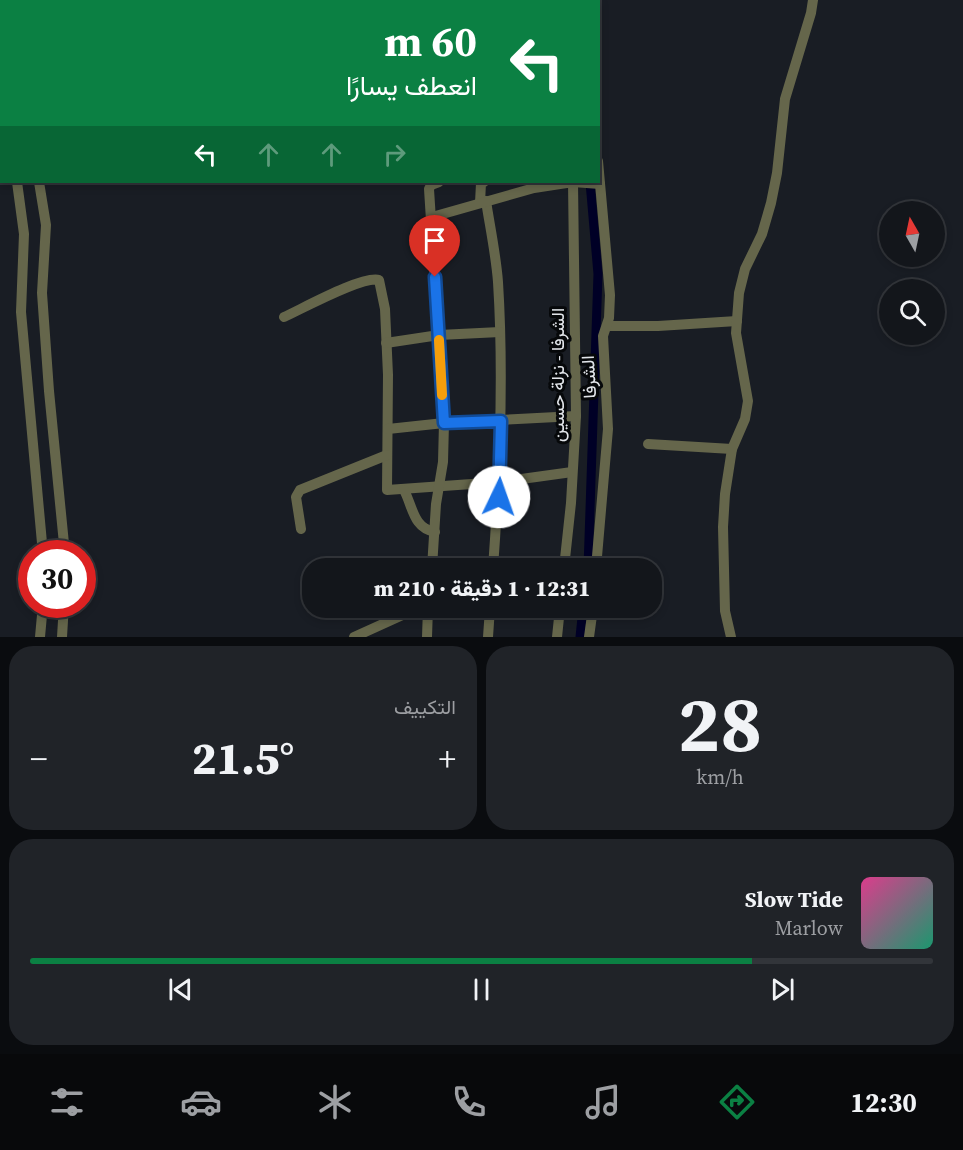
<!DOCTYPE html>
<html lang="ar">
<head>
<meta charset="utf-8">
<style>
  :root { --surface:#13161b; --page:#202328; --text:#f1f3f6; --muted:#9d9fa3; --line:#32353a; --accent:#0b8043 }
  body { margin:0; font-family:"Source Serif 4",Vazirmatn,serif; background:var(--page); color:var(--text); direction:rtl; height:100vh; display:flex; flex-direction:column; font-size:22px; white-space:nowrap }
  * { box-sizing:border-box; margin:0 }
  p { font-size:20px; color:var(--muted) }
  .icon { flex:none; width:33px; height:33px; fill:none; stroke:currentColor; stroke-width:2; stroke-linecap:round; stroke-linejoin:round }
  .map { position:relative; height:637px; overflow:hidden; direction:ltr }
  .side { display:flex; flex-direction:column; gap:9px; padding:9px; background:#0a0c0f; flex:1 }
  .side>* { flex:none }
  .top-card { position:absolute; left:0px; top:0px; width:600px; height:183px; box-shadow:0 3px 9px #0003,0 0 0 2px var(--line); direction:rtl; background:#0b8043; color:#fff; overflow:hidden }
  .needle { width:39px; rotate:351deg }
  .tools { position:absolute; left:879px; top:201px; display:grid; gap:12px }
  .tools a { display:grid; place-items:center; width:66px; height:66px; border-radius:50%; background:var(--surface); box-shadow:0 3px 9px #0003,0 0 0 2px var(--line); font-size:30px }
  .speed { position:absolute; left:18px; top:540px; display:flex; gap:12px; font-size:30px; font-weight:700; text-align:center }
  .speed>* { display:grid; place-content:center; width:78px; height:78px; border-radius:50%; background:var(--surface); box-shadow:0 3px 9px #0003,0 0 0 2px var(--line); line-height:1 }
  .speed .limit { border:9px solid #d22; background:#fff; color:#111 }
  .pin { position:absolute; display:grid; place-items:center; width:51px; height:51px; color:#fff; margin:-62px -26px; border-radius:50% 50% 50% 0; rotate:-45deg; box-shadow:0 0 6px #0007 }
  .pin .icon { rotate:45deg }
  .me { position:absolute; width:66px; margin:-33px; rotate:3deg; stroke-linejoin:round; filter:drop-shadow(0 0 4px #0008) }
  .turn { display:flex; align-items:center; gap:21px; height:126px; padding:0 24px; font-size:27px }
  .turn .icon { width:78px; height:78px; stroke-width:2.5 }
  .turn b { display:block; font-size:42px; line-height:51px }
  .lanes { display:flex; align-items:center; height:57px; padding:0 24px; background:#0003; justify-content:center; gap:30px; direction:ltr }
  .lanes .off { opacity:.35 }
  .big { font-size:45px; font-weight:800; line-height:1.1 }
  .side .tile { flex:1; display:flex; flex-direction:column; justify-content:center; gap:9px; min-width:0; padding:0 21px; border-radius:24px; background:var(--page) }
  .side .dial { align-items:center; gap:0 }
  .dial b { font-size:78px; line-height:1 }
  .song { display:flex; align-items:center; gap:18px }
  .cover { width:72px; height:72px; border-radius:9px; background:linear-gradient(135deg,hsl(330 70% 55%),hsl(160 70% 35%)) }
  .played { height:6px; border-radius:3px; background:linear-gradient(90deg,var(--accent) 80%,var(--line) 80%) }
  .keys { display:flex; justify-content:space-around; direction:ltr }
  .heat { display:flex; justify-content:space-between; align-items:center; font-size:33px; direction:ltr }
  .side .tiles { flex:1; display:grid; gap:9px; grid-template-columns:1fr 1fr }
  .tile:last-child { grid-column:span 2 }
  .trip { position:absolute; left:302px; top:558px; width:360px; height:60px; border-radius:24px; background:var(--surface); box-shadow:0 3px 9px #0003,0 0 0 2px var(--line); font-weight:800; line-height:60px; text-align:center; direction:rtl }
  .tab-bar { display:flex; height:96px; justify-content:space-around; align-items:center; background:#08090b; color:var(--muted) }
  .tab-bar .icon { width:42px; height:42px }
  .tab-bar .current { color:var(--accent) }
  .tab-bar b { font-size:27px; color:var(--text) }
  .map>svg:first-child { display:block }
</style>
</head>
<body>
<div class="map">
<svg width="963" height="637" viewBox="0 0 963 637">
  <rect width="100%" height="100%" fill="#191d24"/>
  <g fill="none" stroke-linecap="round" stroke-linejoin="round">
    <g stroke="#000026" stroke-width="9">
      <path d="M584,0V2"/>
      <path d="M588,568L598,274L590,182"/>
      <path d="M580,637L583,608"/>
    </g>
    <g stroke="#65664b" stroke-width="10">
      <path d="M566,0V2"/>
      <path d="M593,0V2"/>
      <path d="M5,2V0"/>
      <path d="M2,44V69"/>
      <path d="M0,131L2,135"/>
      <path d="M17,182L24,234L21,312L43,554"/>
      <path d="M39,182L46,225L42,293L49,391L65,554"/>
      <path d="M486,201C490,227 496,255 498,282C504,377 500,473 493,568"/>
      <path d="M480,203L481,183L484,182"/>
      <path d="M432,217L534,188L573,182L600,184"/>
      <path d="M284,317C302,309 363,275 379,280L385,309L388,375L387,490L500,482L572,472"/>
      <path d="M607,326H658L737,321"/>
      <path d="M386,343L439,335L500,332"/>
      <path d="M388,429L444,423L576,416"/>
      <path d="M648,444L732,449"/>
      <path d="M404,490C413,507 413,528 435,532"/>
      <path d="M301,529L296,497L300,490L387,455"/>
      <path d="M432,568L436,504L443,462L444,423L429,189L431,185L439,182"/>
      <path d="M564,568L571,503L576,416L573,182"/>
      <path d="M596,568L608,429L603,336L609,318L610,295L598,161"/>
      <path d="M40,637L43,604"/>
      <path d="M62,637L64,604"/>
      <path d="M354,637L418,608"/>
      <path d="M427,637L428,608"/>
      <path d="M488,637L490,608"/>
      <path d="M557,637L560,608"/>
      <path d="M589,637L593,608"/>
      <path d="M731,637L725,611L723,527L725,494L732,449L745,419L748,401L736,333L739,293L745,269L762,234L771,203L777,173L785,99L811,13L813,0"/>
    </g>
  </g>
  <g fill="none" stroke-linecap="round" stroke-linejoin="round">
    <defs>
      <path id="route" d="M435,277L444,423L501,421L499,497"/>
    </defs>
    <use href="#route" stroke="#114b97" stroke-width="15"/>
    <use href="#route" stroke="#1a73e8" stroke-width="10"/>
    <path stroke="#f59e0b" stroke-width="10" d="M439,340L442,395"/>
  </g>
  <g text-anchor="middle" stroke-width="6" stroke-linejoin="round" paint-order="stroke">
    <g font-size="18" fill="#e2e5ea" stroke="#06080a">
      <text transform="translate(558 375) rotate(-90)" y="6">الشرفا - نزلة حسين</text>
      <text transform="translate(589 377) rotate(-93)" y="6">الشرفا</text>
    </g>
  </g>
</svg>
<div class="tools">
<a><svg class="needle" viewBox="-14 -14 28 28"><path d="M0-13l5 13h-10z" fill="#e53935"/><path d="M0 13l5-13h-10z" fill="#9d9fa3"/></svg></a>
<a><svg class="icon" aria-label="search" viewBox="0 0 24 24"><circle cx="10" cy="10" r="6"/><path d="M15 15l6 6"/></svg></a>
</div>
<div class="speed"><div class="limit">30</div></div>
<div class="pin" style="left:435px;top:277px;background:#d93025"><svg class="icon" aria-label="arrive" viewBox="0 0 24 24"><path d="M6 21V4h12l-3 4 3 4H6"/></svg></div>
<svg class="me" style="left:499px;top:497px" viewBox="-20 -20 40 40"><circle r="19" fill="#fff"/><path d="M0-13L10 11 0 6-10 11z" fill="#1a73e8"/></svg>
<div class="trip">12:31 · 1 دقيقة · 210 m</div>
<div class="top-card">
<div class="turn"><svg class="icon" aria-label="left" viewBox="0 0 24 24"><path d="M17 20v-9H6M10 6l-5 5 5 5"/></svg><div><b>60 m</b>انعطف يسارًا</div></div>
<div class="lanes"><svg class="icon" aria-label="left" viewBox="0 0 24 24"><path d="M17 20v-9H6M10 6l-5 5 5 5"/></svg><svg class="icon off" aria-label="ahead" viewBox="0 0 24 24"><path d="M12 20V5M6 11l6-6 6 6"/></svg><svg class="icon off" aria-label="ahead" viewBox="0 0 24 24"><path d="M12 20V5M6 11l6-6 6 6"/></svg><svg class="icon off" aria-label="right" viewBox="0 0 24 24"><path d="M7 20v-9h11M14 6l5 5-5 5"/></svg></div>
</div>
</div>
<section class="side">
<div class="tiles">
<div class="tile dial"><b>28</b><p>km/h</p></div>
<div class="tile"><p>التكييف</p>
<div class="heat"><a>−</a><b class="big">21.5°</b><a>+</a></div>
</div>
<div class="tile">
<div class="song"><i class="cover"></i><div><b>Slow Tide</b><p>Marlow</p></div></div>
<div class="played"></div>
<div class="keys"><svg class="icon" aria-label="previous" viewBox="0 0 24 24"><path d="M18 5L8 12l10 7zM5 5v14"/></svg><svg class="icon" aria-label="pause" viewBox="0 0 24 24"><path d="M8 5v14M16 5v14"/></svg><svg class="icon" aria-label="next" viewBox="0 0 24 24"><path d="M6 5l10 7-10 7zM19 5v14"/></svg></div>
</div>
</div>
</section>
<nav class="tab-bar">
<b>12:30</b>
<svg class="icon current" aria-label="directions" viewBox="0 0 24 24"><path d="M12 3l9 9-9 9-9-9zM9 14v-3h6M13 9l2 2-2 2"/></svg>
<svg class="icon" aria-label="music" viewBox="0 0 24 24"><path d="M9 18V5l10-2v13"/><circle cx="6" cy="18" r="3"/><circle cx="16" cy="16" r="3"/></svg>
<svg class="icon" aria-label="phone" viewBox="0 0 24 24"><path d="M5 4h4l2 5-3 2q2 4 5 5l2-3 5 2v4C11 20 4 13 5 4z"/></svg>
<svg class="icon" aria-label="climate" viewBox="0 0 24 24"><path d="M12 3v18M4 7l16 10M4 17L20 7"/></svg>
<svg class="icon" aria-label="car" viewBox="0 0 24 24"><path d="M5 17H2v-5l4-1 3-4h7l3 4 3 1v5h-3M9 17h6M6 11h13"/><circle cx="7" cy="17" r="2"/><circle cx="17" cy="17" r="2"/></svg>
<svg class="icon" aria-label="filters" viewBox="0 0 24 24"><path d="M4 7h16M4 17h16"/><circle cx="9" cy="7" r="2"/><circle cx="15" cy="17" r="2"/></svg>
</nav>
</body>
</html>
